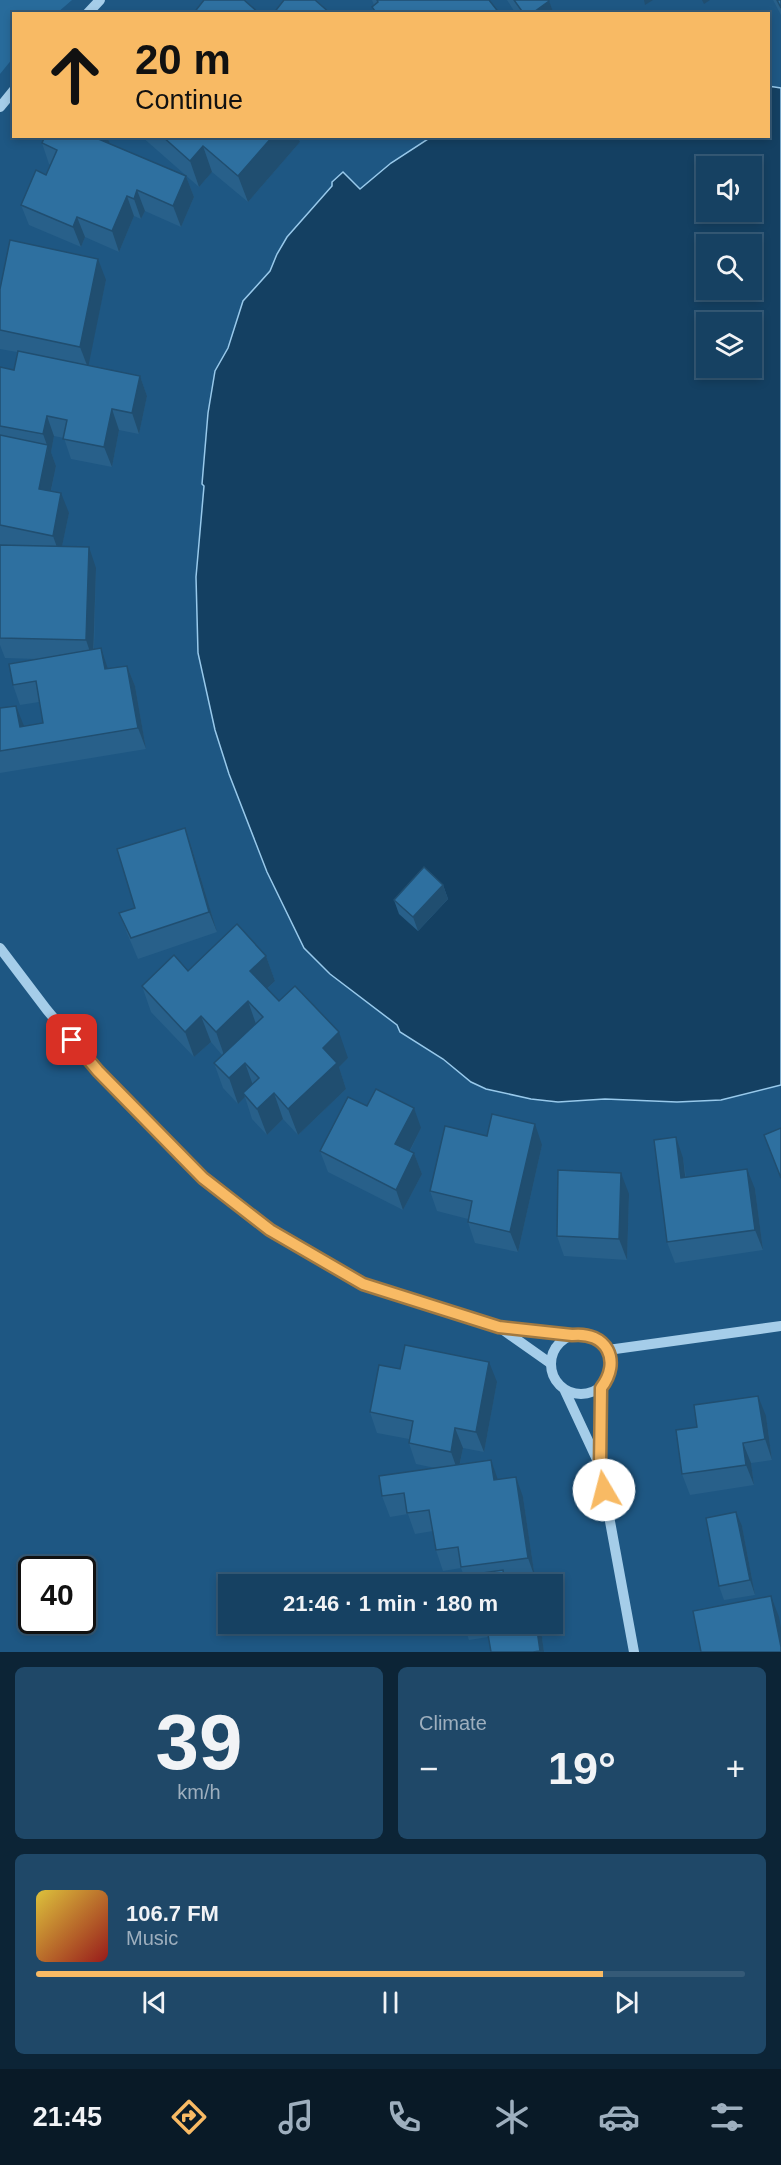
<!DOCTYPE html>
<html lang="en">
<head>
<meta charset="utf-8">
<style>
  :root { --surface:#164162; --page:#1f4868; --text:#f1f3f6; --muted:#9eafbe; --line:#355a77; --accent:#f8ba64 }
  body { margin:0; font-family:Helvetica,sans-serif; background:var(--page); color:var(--text); height:100vh; display:flex; flex-direction:column; font-size:22px; white-space:nowrap }
  * { box-sizing:border-box; margin:0 }
  p { font-size:20px; color:var(--muted) }
  .icon { flex:none; width:33px; height:33px; fill:none; stroke:currentColor; stroke-width:2; stroke-linecap:round; stroke-linejoin:round }
  .map { position:relative; height:1652px; overflow:hidden }
  .side { display:flex; flex-direction:column; gap:15px; padding:15px; background:#0c2436; flex:1 }
  .side>* { flex:none }
  .banner { position:absolute; left:12px; top:12px; width:758px; height:126px; border-radius:0px; box-shadow:0 3px 9px #0003,0 0 0 2px var(--line); background:#f8ba64; color:#111; overflow:hidden }
  .tools { position:absolute; left:696px; top:156px; display:grid; gap:12px }
  .tools a { display:grid; place-items:center; width:66px; height:66px; border-radius:0px; background:var(--surface); box-shadow:0 3px 9px #0003,0 0 0 2px var(--line); font-size:30px }
  .speed { position:absolute; left:18px; top:1556px; display:flex; gap:12px; font-size:30px; font-weight:700; text-align:center }
  .speed>* { display:grid; place-content:center; width:78px; height:78px; border-radius:50%; background:var(--surface); box-shadow:0 3px 9px #0003,0 0 0 2px var(--line); line-height:1 }
  .speed .limit { border:3px solid #111; border-radius:9px; background:#fff; color:#111 }
  .pin { position:absolute; display:grid; place-items:center; width:51px; height:51px; color:#fff; margin:-26px; border-radius:12px; box-shadow:0 3px 9px #0006 }
  .me { position:absolute; width:66px; margin:-33px; rotate:352deg; stroke-linejoin:round; filter:drop-shadow(0 0 4px #0008) }
  .turn { display:flex; align-items:center; gap:21px; height:126px; padding:0 24px; font-size:27px }
  .turn .icon { width:78px; height:78px; stroke-width:2.5 }
  .turn b { display:block; font-size:42px; line-height:51px }
  .big { font-size:45px; font-weight:800; line-height:1.1 }
  .side .card { flex:1; display:flex; flex-direction:column; justify-content:center; gap:9px; min-width:0; padding:0 21px; border-radius:9px; background:var(--page) }
  .side .dial { align-items:center; gap:0 }
  .dial b { font-size:78px; line-height:1 }
  .song { display:flex; align-items:center; gap:18px }
  .cover { width:72px; height:72px; border-radius:9px; background:linear-gradient(135deg,hsl(50 70% 55%),hsl(0 70% 35%)) }
  .played { height:6px; border-radius:3px; background:linear-gradient(90deg,var(--accent) 80%,var(--line) 80%) }
  .keys { display:flex; justify-content:space-around; direction:ltr }
  .heat { display:flex; justify-content:space-between; align-items:center; font-size:33px; direction:ltr }
  .side .tiles { flex:1; display:grid; gap:15px; grid-template-columns:1fr 1fr }
  .card:last-child { grid-column:span 2 }
  .trip { position:absolute; left:218px; top:1574px; width:345px; height:60px; border-radius:0px; background:var(--surface); box-shadow:0 3px 9px #0003,0 0 0 2px var(--line); font-weight:800; line-height:60px; text-align:center }
  .menu { display:flex; height:96px; justify-content:space-around; align-items:center; background:#091a27; color:var(--muted) }
  .menu .icon { width:42px; height:42px }
  .menu .on { color:var(--accent) }
  .menu b { font-size:27px; color:var(--text) }
  .map>svg:first-child { display:block }
</style>
</head>
<body>
<div class="map">
<svg width="781" height="1652" viewBox="0 0 781 1652">
  <rect width="100%" height="100%" fill="#1e5783"/>
  <path fill="#286b9b" d="M0,0H72L57,13L14,14L13,58L0,74Z"/>
  <path fill="#144062" stroke="#98c9eb" stroke-width="1.5" fill-rule="evenodd" d="M768,86L781,88V1085L721,1100L677,1102L605,1099L558,1102L531,1099L486,1089L471,1082L443,1059L400,1032L397,1025L330,974L304,948L267,872L229,774L215,730L198,653L196,577L204,486L202,484L208,413L215,371L228,348L243,301L270,271L277,254L287,237L332,186V182L343,172L360,189L391,163L431,137L768,136ZM706,166H752V212H706ZM706,244H752V290H706ZM706,322H752V368H706Z"/>
  <g fill="none" stroke-linecap="round" stroke-linejoin="round">
    <g stroke="#a5cde9" stroke-width="10">
      <path d="M87,14L100,0"/>
      <path d="M0,107L14,90"/>
      <path d="M0,948L47,1010L98,1071L203,1178L270,1230L363,1284L499,1327L572,1335"/>
      <path d="M499,1327L550,1363"/>
      <circle cx="581" cy="1364" r="30"/>
      <path d="M608,1350L781,1326"/>
      <path d="M601,1388L600,1467L634,1652"/>
      <path d="M565,1391L599,1464"/>
    </g>
  </g>
  <g fill="#28608a">
    <path d="M372,0H377L500,14H374L372,7L374,5Z"/>
    <path d="M507,0H548L554,14H516Z"/>
    <path d="M773,0H781V15Z"/>
    <path d="M45,136H107L110,144L186,176L194,197L181,227L145,211L141,219L134,216L119,252L85,237L81,247L29,225L21,205L46,175L51,165L49,164L42,143Z"/>
    <path d="M141,136H298L300,142L248,202L212,172L199,187Z"/>
    <path d="M106,280L88,365L140,376L147,396L139,434L119,430L112,467L71,459L64,438L54,436L51,452L56,466L51,491L69,513L62,546L96,568L94,649L108,669L127,666L135,686L146,749L0,773V708L23,726L43,723L39,702L20,705L13,685L37,659L5,658L0,645V367L14,370L17,352L0,349V330Z"/>
    <path d="M185,828L192,849L217,932L138,959L127,933L119,913L135,908Z"/>
    <path d="M443,885L448,899L418,931L399,914L394,900Z"/>
    <path d="M266,956L275,981L267,989L279,1001L348,1058L339,1067L346,1089L298,1135L283,1119L267,1135L252,1119L245,1097L238,1104L223,1088L214,1063L222,1055L211,1042L194,1057L151,1012L142,986L188,971Z"/>
    <path d="M367,1106L421,1128L410,1151L414,1153L422,1174L403,1210L328,1172L320,1151Z"/>
    <path d="M487,1136L542,1145L518,1252L475,1243L468,1222V1219L437,1211L430,1191Z"/>
    <path d="M683,1158L686,1177L755,1189L763,1250L675,1263L667,1242Z"/>
    <path d="M629,1194L627,1260L564,1256L557,1236Z"/>
    <path d="M400,1369L497,1382L484,1452L463,1448L460,1464L498,1479L523,1497L535,1578L508,1582V1584H456L464,1576L461,1568L443,1571L436,1550L433,1531L415,1534L408,1514L390,1517L382,1496L435,1468L416,1464L409,1443V1439L377,1433L370,1412Z"/>
    <path d="M766,1416L772,1460L751,1463L754,1485L690,1495L682,1474Z"/>
    <path d="M742,1526L755,1595L724,1600L719,1586Z"/>
    <path d="M463,1623H540L544,1652H491L488,1637L469,1640Z"/>
  </g>
  <g fill="#204e70">
    <path d="M644,0H653L645,5Z"/>
    <path d="M702,0H710L704,4Z"/>
    <path d="M549,1L554,14H531Z"/>
    <path d="M96,136H107L110,144L96,138Z"/>
    <path d="M273,136H298L300,142L248,202L238,176Z"/>
    <path d="M203,146L212,172L199,187L190,161Z"/>
    <path d="M186,176L194,197L181,227L173,206Z"/>
    <path d="M137,190L145,211L141,219L134,199Z"/>
    <path d="M127,196L134,216L119,252L112,231Z"/>
    <path d="M77,217L85,237L81,247L73,227Z"/>
    <path d="M98,259L106,280L88,368L80,347Z"/>
    <path d="M140,376L147,396L139,434L132,413Z"/>
    <path d="M112,409L119,430L112,467L104,447Z"/>
    <path d="M47,416L54,436L51,452L56,466L47,509L39,489L48,448L43,434Z"/>
    <path d="M61,493L69,513L60,556L53,536Z"/>
    <path d="M89,547L96,568L93,661L86,640Z"/>
    <path d="M101,648L108,669H105Z"/>
    <path d="M127,666L135,686L146,749L138,728Z"/>
    <path d="M16,706L24,726L27,747L20,727Z"/>
    <path d="M185,828L192,849L217,932L209,912Z"/>
    <path d="M443,885L448,899L418,931L413,917Z"/>
    <path d="M266,956L275,981L259,996L250,971Z"/>
    <path d="M248,1001L257,1027L225,1058L216,1032Z"/>
    <path d="M201,1016L211,1042L194,1057L185,1032Z"/>
    <path d="M339,1032L348,1058L339,1067L346,1089L298,1135L288,1109L323,1048Z"/>
    <path d="M245,1063L254,1088L243,1093L245,1097L238,1104L229,1078Z"/>
    <path d="M274,1093L283,1119L267,1135L257,1109Z"/>
    <path d="M414,1108L421,1128L403,1164L395,1144Z"/>
    <path d="M535,1124L542,1145L518,1252L510,1232Z"/>
    <path d="M676,1137L683,1158L688,1199L681,1178Z"/>
    <path d="M414,1153L422,1174L403,1210L396,1190Z"/>
    <path d="M747,1169L755,1189L763,1250L755,1230Z"/>
    <path d="M621,1173L629,1194L627,1260L619,1239Z"/>
    <path d="M489,1362L497,1382L484,1452L476,1432Z"/>
    <path d="M758,1396L766,1416L772,1460L765,1439Z"/>
    <path d="M455,1428L463,1448L458,1472L451,1452Z"/>
    <path d="M743,1443L751,1463L754,1485L746,1465Z"/>
    <path d="M491,1460L498,1480H494Z"/>
    <path d="M516,1477L523,1497L535,1578L528,1558Z"/>
    <path d="M736,1512L742,1526L755,1595L750,1580Z"/>
    <path d="M503,1570L508,1584H505Z"/>
    <path d="M771,1596L779,1617L781,1628V1647Z"/>
    <path d="M536,1623H540L544,1652H540V1651Z"/>
  </g>
  <g fill="#2e70a0" stroke="#204e70" stroke-width="1.5">
    <path d="M204,0H244L260,14H193Z"/>
    <path d="M284,0H315L331,14H273Z"/>
    <path d="M377,0H489L500,14H377L372,7L378,2Z"/>
    <path d="M514,0H548L549,1L531,14H524Z"/>
    <path d="M777,0H781V8Z"/>
    <path d="M45,136H96V138L186,176L173,206L137,190L134,199L127,196L112,231L77,217L73,227L21,205L36,170L46,175L57,150L42,143Z"/>
    <path d="M162,136H273L238,176L203,146L190,161Z"/>
    <path d="M10,240L98,259L80,347L0,330V289Z"/>
    <path d="M18,351L140,376L132,413L112,409L104,447L63,439L67,420L47,416L43,434L0,426V367L14,370Z"/>
    <path d="M0,435L48,445L39,489L61,493L53,536L0,525Z"/>
    <path d="M0,545L89,547L86,640L0,638Z"/>
    <path d="M101,648L105,669L127,666L138,728L0,751V708L16,706L20,727L43,723L36,681L13,685L9,664Z"/>
    <path d="M185,828L209,912L131,938L119,913L135,908L117,849Z"/>
    <path d="M424,867L443,885L413,917L394,900Z"/>
    <path d="M237,924L266,956L250,971L279,1001L295,986L339,1032L323,1048L337,1063L288,1109L274,1093L257,1109L243,1093L259,1078L245,1063L229,1078L214,1063L263,1017L248,1001L216,1032L201,1016L185,1032L142,986L174,955L188,971Z"/>
    <path d="M376,1089L414,1108L395,1144L414,1153L396,1190L320,1151L348,1097L367,1106Z"/>
    <path d="M492,1114L535,1124L510,1232L468,1222L472,1201L430,1191L445,1126L487,1136Z"/>
    <path d="M781,1128V1178L764,1135Z"/>
    <path d="M676,1137L681,1178L747,1169L755,1230L667,1242L654,1140Z"/>
    <path d="M558,1170L621,1173L619,1239L557,1236Z"/>
    <path d="M405,1345L489,1362L476,1432L455,1428L451,1452L409,1443L413,1421L370,1412L379,1365L400,1369Z"/>
    <path d="M758,1396L765,1439L743,1443L746,1465L682,1474L676,1430L697,1427L694,1405Z"/>
    <path d="M491,1460L494,1480L516,1477L528,1558L461,1567L458,1547L436,1550L429,1510L407,1513L404,1493L382,1496L379,1476Z"/>
    <path d="M736,1512L750,1580L719,1586L706,1518Z"/>
    <path d="M503,1570L505,1584H456L455,1577Z"/>
    <path d="M771,1596L781,1647V1652H701L693,1611Z"/>
    <path d="M486,1623H536L540,1651L533,1652H491Z"/>
  </g>
  <g fill="none" stroke-linecap="round" stroke-linejoin="round">
    <defs>
      <path id="route" d="M72,1040L98,1071L203,1178L270,1230L363,1284L499,1327L572,1335C607,1331 622,1361 601,1388L600,1467L604,1490"/>
    </defs>
    <use href="#route" stroke="#a17941" stroke-width="15"/>
    <use href="#route" stroke="#f8ba64" stroke-width="10"/>
  </g>
</svg>
<div class="tools">
<a><svg class="icon" aria-label="sound" viewBox="0 0 24 24"><path d="M4 9h4l5-4v14l-5-4H4zM17 9q2 3 0 6"/></svg></a>
<a><svg class="icon" aria-label="search" viewBox="0 0 24 24"><circle cx="10" cy="10" r="6"/><path d="M15 15l6 6"/></svg></a>
<a><svg class="icon" aria-label="layers" viewBox="0 0 24 24"><path d="M12 4l9 5-9 5-9-5zM3 14l9 5 9-5"/></svg></a>
</div>
<div class="speed"><div class="limit">40</div></div>
<div class="pin" style="left:72px;top:1040px;background:#d93025"><svg class="icon" aria-label="arrive" viewBox="0 0 24 24"><path d="M6 21V4h12l-3 4 3 4H6"/></svg></div>
<svg class="me" style="left:604px;top:1490px" viewBox="-20 -20 40 40"><circle r="19" fill="#fff"/><path d="M0-13L10 11 0 6-10 11z" fill="#f8ba64"/></svg>
<div class="trip">21:46 · 1 min · 180 m</div>
<div class="banner">
<div class="turn"><svg class="icon" aria-label="ahead" viewBox="0 0 24 24"><path d="M12 20V5M6 11l6-6 6 6"/></svg><div><b>20 m</b>Continue</div></div>
</div>
</div>
<section class="side">
<div class="tiles">
<div class="card dial"><b>39</b><p>km/h</p></div>
<div class="card"><p>Climate</p>
<div class="heat"><a>−</a><b class="big">19°</b><a>+</a></div>
</div>
<div class="card">
<div class="song"><i class="cover"></i><div><b>106.7 FM</b><p>Music</p></div></div>
<div class="played"></div>
<div class="keys"><svg class="icon" aria-label="previous" viewBox="0 0 24 24"><path d="M18 5L8 12l10 7zM5 5v14"/></svg><svg class="icon" aria-label="pause" viewBox="0 0 24 24"><path d="M8 5v14M16 5v14"/></svg><svg class="icon" aria-label="next" viewBox="0 0 24 24"><path d="M6 5l10 7-10 7zM19 5v14"/></svg></div>
</div>
</div>
</section>
<nav class="menu">
<b>21:45</b>
<svg class="icon on" aria-label="directions" viewBox="0 0 24 24"><path d="M12 3l9 9-9 9-9-9zM9 14v-3h6M13 9l2 2-2 2"/></svg>
<svg class="icon" aria-label="music" viewBox="0 0 24 24"><path d="M9 18V5l10-2v13"/><circle cx="6" cy="18" r="3"/><circle cx="16" cy="16" r="3"/></svg>
<svg class="icon" aria-label="phone" viewBox="0 0 24 24"><path d="M5 4h4l2 5-3 2q2 4 5 5l2-3 5 2v4C11 20 4 13 5 4z"/></svg>
<svg class="icon" aria-label="climate" viewBox="0 0 24 24"><path d="M12 3v18M4 7l16 10M4 17L20 7"/></svg>
<svg class="icon" aria-label="car" viewBox="0 0 24 24"><path d="M5 17H2v-5l4-1 3-4h7l3 4 3 1v5h-3M9 17h6M6 11h13"/><circle cx="7" cy="17" r="2"/><circle cx="17" cy="17" r="2"/></svg>
<svg class="icon" aria-label="filters" viewBox="0 0 24 24"><path d="M4 7h16M4 17h16"/><circle cx="9" cy="7" r="2"/><circle cx="15" cy="17" r="2"/></svg>
</nav>
</body>
</html>
